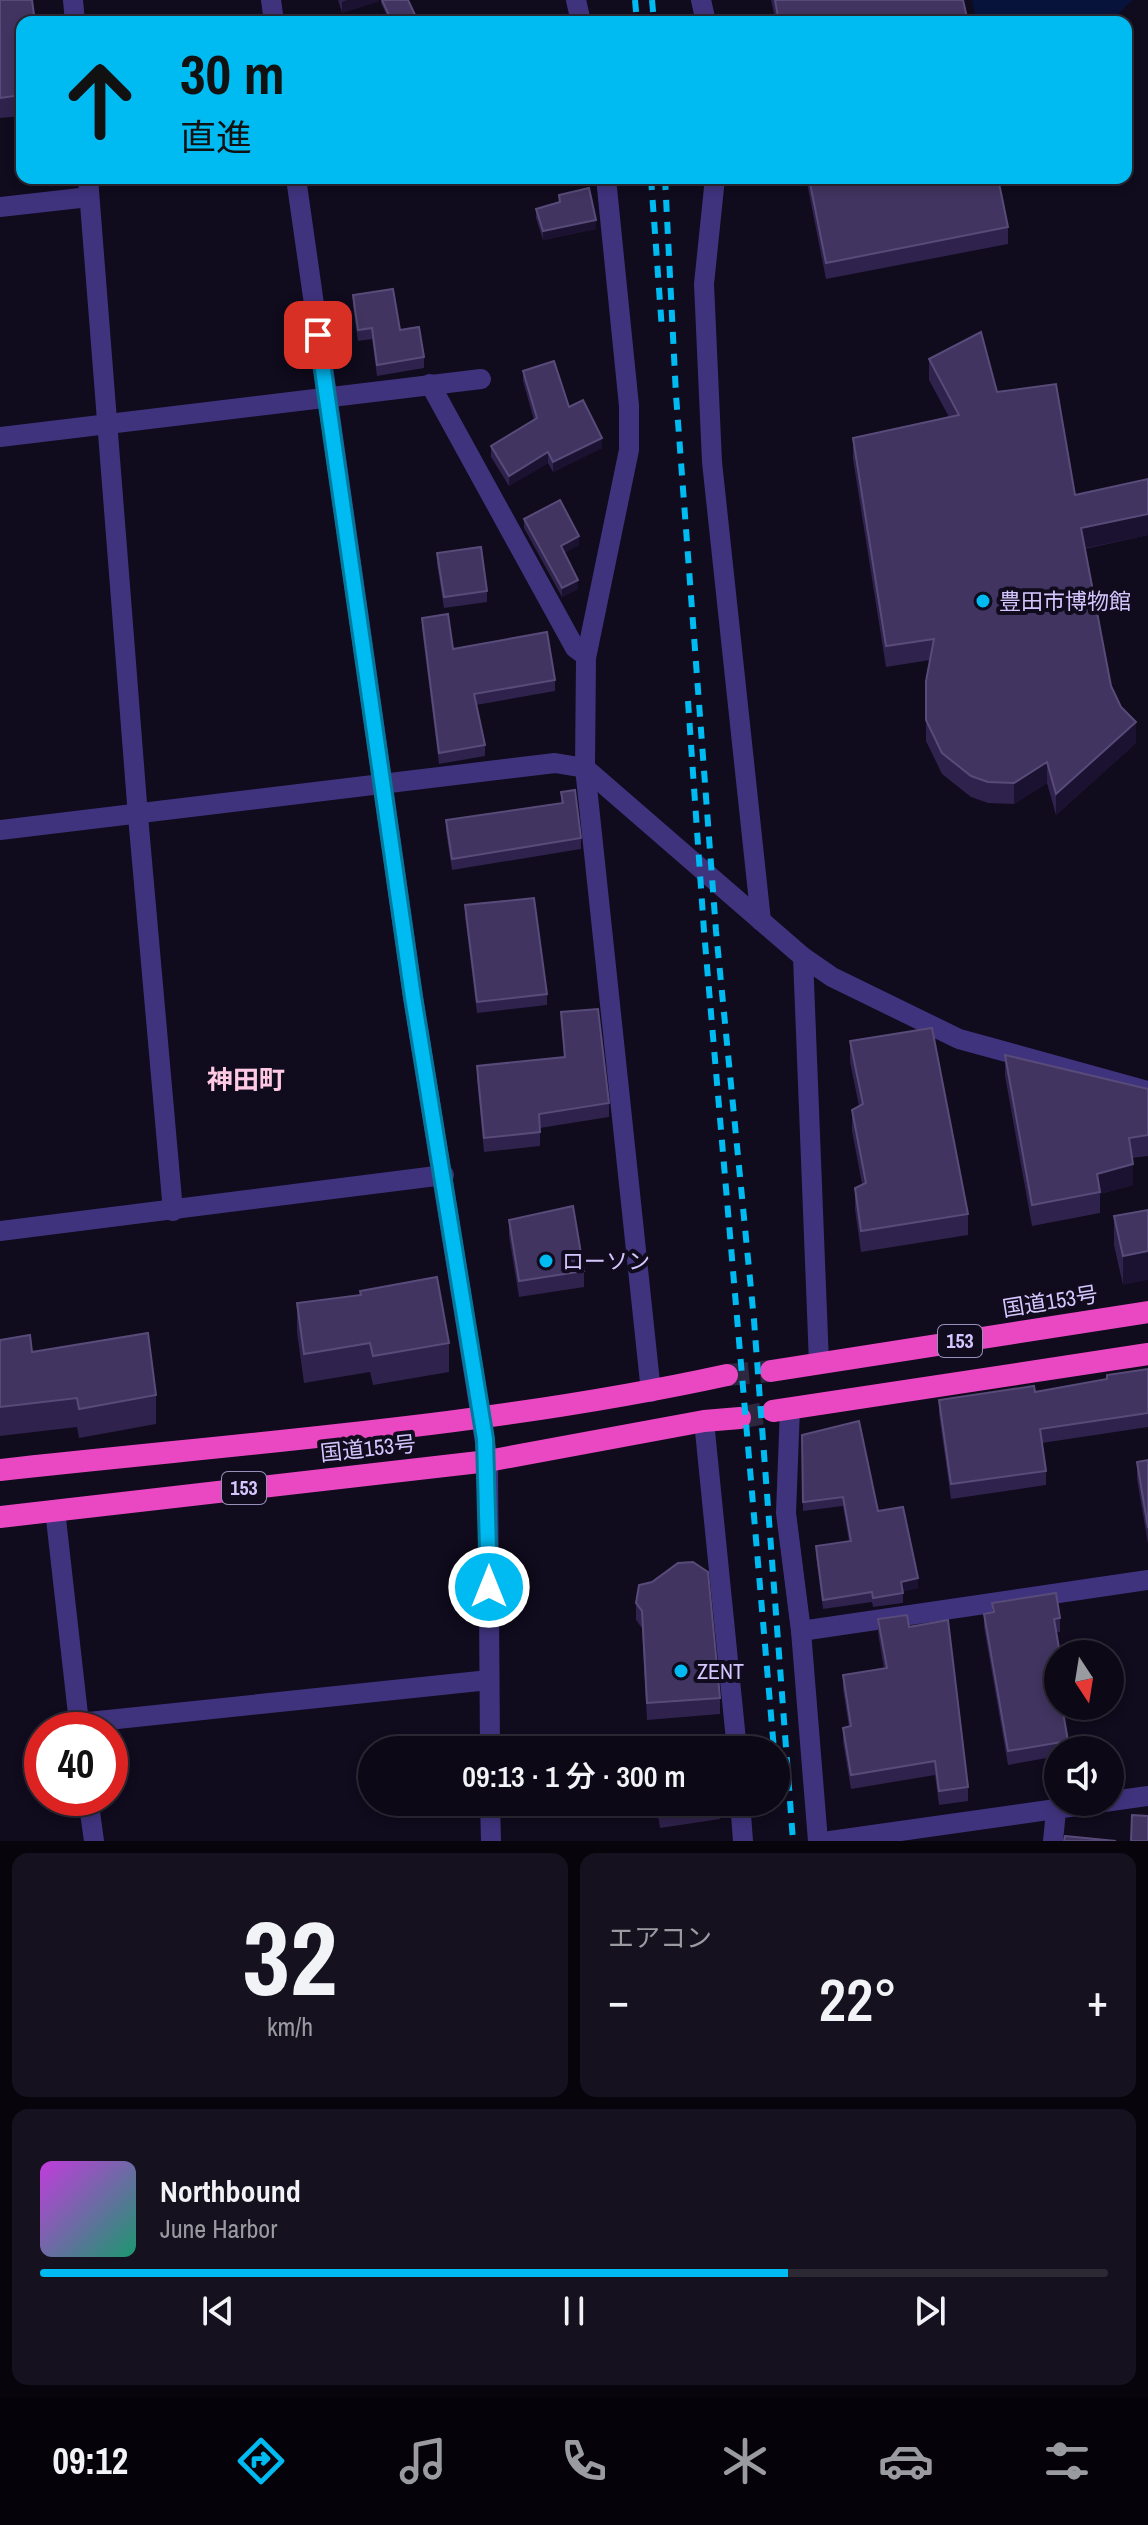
<!DOCTYPE html>
<html lang="ja">
<head>
<meta charset="utf-8">
<style>
  :root { --surface:#0c0816; --page:#15111f; --text:#f1f3f6; --muted:#9a9aa1; --line:#2c2935; --accent:#00baf2 }
  body { margin:0; font-family:"Archivo Narrow","Noto Sans JP",sans-serif; background:var(--page); color:var(--text); height:100vh; display:flex; flex-direction:column; font-size:30px; white-space:nowrap }
  * { box-sizing:border-box; margin:0 }
  p { font-size:26px; color:var(--muted) }
  .icon { flex:none; width:44px; height:44px; fill:none; stroke:currentColor; stroke-width:2; stroke-linecap:round; stroke-linejoin:round }
  .map { position:relative; height:1841px; overflow:hidden }
  .side { display:flex; flex-direction:column; gap:12px; padding:12px; background:#07040c; flex:1 }
  .side>* { flex:none }
  .top-card { position:absolute; left:16px; top:16px; width:1116px; height:168px; border-radius:16px; box-shadow:0 4px 12px #0003,0 0 0 2px var(--line); background:#00baf2; color:#111; overflow:hidden }
  .needle { width:52px; rotate:168deg }
  .controls { position:absolute; left:1044px; top:1640px; display:grid; gap:16px }
  .controls a { display:grid; place-items:center; width:80px; height:80px; border-radius:50%; background:var(--surface); box-shadow:0 4px 12px #0003,0 0 0 2px var(--line); font-size:40px }
  .speed { position:absolute; left:24px; top:1712px; display:flex; gap:16px; font-size:40px; font-weight:700; text-align:center }
  .speed>* { display:grid; place-content:center; width:104px; height:104px; border-radius:50%; background:var(--surface); box-shadow:0 4px 12px #0003,0 0 0 2px var(--line); line-height:1 }
  .speed .limit { border:12px solid #d22; background:#fff; color:#111 }
  .pin { position:absolute; display:grid; place-items:center; width:68px; height:68px; color:#fff; margin:-34px; border-radius:16px; box-shadow:0 4px 12px #0006 }
  .me { position:absolute; width:88px; margin:-44px; rotate:0deg; stroke-linejoin:round; filter:drop-shadow(0 0 6px #0008) }
  .turn { display:flex; align-items:center; gap:28px; height:168px; padding:0 32px; font-size:36px }
  .turn .icon { width:104px; height:104px; stroke-width:2.5 }
  .turn b { display:block; font-size:56px; line-height:68px }
  .big { font-size:60px; font-weight:600; line-height:1.1 }
  .side .card { flex:1; display:flex; flex-direction:column; justify-content:center; gap:12px; min-width:0; padding:0 28px; border-radius:16px; background:var(--page) }
  .side .dial { align-items:center; gap:0 }
  .dial b { font-size:104px; line-height:1 }
  .song { display:flex; align-items:center; gap:24px }
  .cover { width:96px; height:96px; border-radius:12px; background:linear-gradient(135deg,hsl(290 70% 55%),hsl(160 70% 35%)) }
  .played { height:8px; border-radius:4px; background:linear-gradient(90deg,var(--accent) 70%,var(--line) 70%) }
  .keys { display:flex; justify-content:space-around; direction:ltr }
  .heat { display:flex; justify-content:space-between; align-items:center; font-size:44px; direction:ltr }
  .side .tiles { flex:1; display:grid; gap:12px; grid-template-columns:1fr 1fr }
  .card:last-child { grid-column:span 2 }
  .trip { position:absolute; left:358px; top:1736px; width:432px; height:80px; border-radius:40px; background:var(--surface); box-shadow:0 4px 12px #0003,0 0 0 2px var(--line); font-weight:600; line-height:80px; text-align:center }
  .tab-bar { display:flex; height:128px; justify-content:space-around; align-items:center; background:#050309; color:var(--muted) }
  .tab-bar .icon { width:56px; height:56px }
  .tab-bar .active { color:var(--accent) }
  .tab-bar b { font-size:36px; color:var(--text) }
  .map>svg:first-child { display:block }
</style>
</head>
<body>
<div class="map">
<svg width="1148" height="1841" viewBox="0 0 1148 1841">
  <rect width="100%" height="100%" fill="#100b1d"/>
  <path fill="#07133a" d="M972,0H1133L1109,22H976Z"/>
  <g fill="none" stroke-linecap="round" stroke-linejoin="round">
    <g stroke="#2d273f" stroke-width="22" stroke-dasharray="22 11" stroke-linecap="butt">
      <path d="M727,1375L771,1371"/>
      <path d="M740,1418L773,1411"/>
    </g>
    <g stroke="#40337e" stroke-width="20">
      <path d="M73,0L75,22"/>
      <path d="M576,0L581,22"/>
      <path d="M701,0L706,22"/>
      <path d="M88,178L138,816L173,1211"/>
      <path d="M606,178L629,406V450L586,658L585,768L651,1392"/>
      <path d="M715,178L704,284L712,462L761,921"/>
      <path d="M0,207L89,197"/>
      <path d="M430,384L575,648L586,656"/>
      <path d="M0,437L481,379"/>
      <path d="M0,830L555,763L585,768L803,957L832,977L959,1039L1148,1091"/>
      <path d="M803,957L819,1363"/>
      <path d="M0,1231L444,1175"/>
      <path d="M790,1408L786,1513L801,1631L818,1841"/>
      <path d="M704,1421L737,1750"/>
      <path d="M55,1510L79,1723"/>
      <path d="M801,1631L1148,1580"/>
      <path d="M80,1730L79,1723L489,1680"/>
      <path d="M88,1798L94,1841"/>
      <path d="M740,1802L743,1841"/>
      <path d="M830,1841L1148,1796"/>
      <path d="M1053,1841L1056,1811"/>
    </g>
    <g stroke="#40337e" stroke-width="20">
      <path d="M271,0L274,22"/>
      <path d="M296,178L413,997L488,1461L490,1750"/>
      <path d="M490,1802L491,1841"/>
    </g>
    <g stroke="#ea48c2" stroke-width="22">
      <path d="M771,1371L1148,1312"/>
      <path d="M773,1411L1148,1354"/>
      <path d="M0,1470C242,1443 489,1427 727,1375"/>
      <path d="M0,1517L488,1461L704,1421L740,1418"/>
    </g>
    <g stroke="#00baf2" stroke-width="6" stroke-dasharray="12 10" stroke-linecap="butt">
      <path d="M635,0L637,22"/>
      <path d="M652,0L654,22"/>
      <path d="M651,178L662,330"/>
      <path d="M665,178L676,395L716,931L754,1320L793,1841"/>
      <path d="M688,701L704,931L774,1750"/>
    </g>
  </g>
  <g fill="#2f224c">
    <path d="M0,0L22,22V116L0,118Z"/>
    <path d="M338,0H379V1L342,13Z"/>
    <path d="M381,0H408L417,22H390L381,3Z"/>
    <path d="M771,0H963L968,22H776Z"/>
    <path d="M806,178H998L1008,227V244L826,279Z"/>
    <path d="M559,195L596,229L543,240L536,218V209L559,202Z"/>
    <path d="M353,295L424,357V368L377,376L372,339L358,341L353,306Z"/>
    <path d="M929,359L997,392L1075,495L1148,535L1085,549L1111,686L1136,743L1056,815L1047,783L1014,804L988,803L971,797L942,774L926,741V681L930,660L886,667L853,459V438L949,417L929,380Z"/>
    <path d="M523,371L569,407L602,448L553,472L548,463L509,486L491,457V446L534,420L523,381Z"/>
    <path d="M524,519L579,545L564,553L578,589L562,597L524,528Z"/>
    <path d="M437,553L487,591V602L444,608L437,564Z"/>
    <path d="M422,618L453,649L555,680V691L476,705L485,745V756L439,764L422,629Z"/>
    <path d="M561,792L581,838V849L452,870L446,831V820L561,803Z"/>
    <path d="M465,905L547,994V1005L477,1013L465,916Z"/>
    <path d="M561,1012L609,1103V1117L540,1128V1146L484,1152L477,1080V1066L564,1058Z"/>
    <path d="M850,1041L968,1214V1235L861,1252L855,1209V1188L862,1184L852,1131V1110L859,1106L850,1062Z"/>
    <path d="M1005,1055L1148,1089V1156L1132,1158L1133,1185L1100,1194V1213L1032,1226L1005,1076Z"/>
    <path d="M1148,1210L1123,1285L1114,1245V1216Z"/>
    <path d="M509,1220L584,1271V1287L519,1297L509,1236Z"/>
    <path d="M360,1291L449,1343V1372L373,1385L370,1372L304,1383L297,1332V1303L360,1295Z"/>
    <path d="M0,1340L156,1395V1424L79,1438L77,1427L0,1436Z"/>
    <path d="M1148,1369V1427L1042,1443L1046,1471V1485L951,1499L939,1414V1400L1035,1392L1107,1379Z"/>
    <path d="M802,1435L878,1511L918,1588L903,1591V1603L873,1607L872,1602L823,1609L816,1556V1546L849,1541L843,1506L803,1511Z"/>
    <path d="M1148,1460V1544L1137,1479V1462Z"/>
    <path d="M636,1603L720,1698V1714L647,1720L642,1628L636,1620Z"/>
    <path d="M992,1603L1060,1618V1632H1056L1058,1654V1706L1068,1741V1750H1058V1756L1008,1765L984,1627V1614L992,1612Z"/>
    <path d="M878,1619L909,1627L968,1787V1801L939,1805L935,1775L851,1789L843,1742V1728L849,1727L843,1689V1675L884,1669L878,1633Z"/>
    <path d="M656,1802H719L720,1819L660,1828Z"/>
  </g>
  <g fill="#1b1231">
    <path d="M347,0H379V1L342,13V2Z"/>
    <path d="M596,220V229L543,240V231Z"/>
    <path d="M602,438V448L553,472V462Z"/>
    <path d="M548,452V463L509,486V476Z"/>
    <path d="M1148,514V535L1081,549V528Z"/>
    <path d="M579,536V545L561,555V546Z"/>
    <path d="M578,580V589L562,597V588Z"/>
    <path d="M1136,722V743L1056,815V794Z"/>
    <path d="M1047,762V783L1014,804V783Z"/>
    <path d="M1133,1164V1185L1100,1194L1097,1174Z"/>
    <path d="M1148,1251V1280L1123,1285V1256Z"/>
    <path d="M918,1578V1588L901,1592V1582Z"/>
  </g>
  <g fill="#413460" stroke="#584b79" stroke-width="2">
    <path d="M0,0H32L35,22H22V95L0,98Z"/>
    <path d="M382,0H408L417,19L410,22H392Z"/>
    <path d="M775,0H963L968,22H779Z"/>
    <path d="M809,178H998L1008,227L826,263Z"/>
    <path d="M589,188L596,220L543,231L536,209L560,202L559,195Z"/>
    <path d="M393,289L400,330L419,327L424,357L377,365L372,328L358,330L353,295Z"/>
    <path d="M981,332L997,392L1056,384L1075,495L1148,479V514L1081,528L1111,686L1121,707L1136,722L1056,794L1047,762L1014,783L988,782L971,776L942,753L926,720V681L934,639L886,646L853,438L959,415L929,359Z"/>
    <path d="M554,361L569,407L583,400L602,438L553,462L548,452L509,476L491,446L537,418L523,371Z"/>
    <path d="M560,500L579,536L561,546L578,580L562,588L524,519Z"/>
    <path d="M481,547L487,591L444,597L437,553Z"/>
    <path d="M448,614L453,649L547,632L555,680L474,694L485,745L439,753L422,618Z"/>
    <path d="M575,790L581,838L452,859L446,820L563,803L561,792Z"/>
    <path d="M534,898L547,994L477,1002L465,905Z"/>
    <path d="M598,1009L609,1103L539,1114L540,1132L484,1138L477,1066L565,1057L561,1012Z"/>
    <path d="M932,1028L968,1214L861,1231L855,1188L866,1183L852,1110L863,1104L850,1041Z"/>
    <path d="M1005,1055L1148,1089V1135L1129,1138L1133,1164L1097,1174L1100,1192L1032,1205Z"/>
    <path d="M573,1206L584,1271L519,1281L509,1220Z"/>
    <path d="M1148,1210V1251L1123,1256L1114,1216Z"/>
    <path d="M437,1277L449,1343L373,1356L370,1343L304,1354L297,1303L361,1295L360,1291Z"/>
    <path d="M148,1333L156,1395L79,1409L77,1398L0,1407V1340L30,1335L32,1352Z"/>
    <path d="M1148,1369V1413L1040,1429L1046,1471L951,1484L939,1400L1034,1386L1035,1392L1107,1379V1375Z"/>
    <path d="M859,1421L878,1511L903,1507L918,1578L901,1582L903,1593L873,1598L872,1592L823,1600L816,1546L851,1541L843,1497L803,1502L802,1435Z"/>
    <path d="M1148,1460V1528L1137,1462Z"/>
    <path d="M693,1562L708,1572L720,1698L647,1703L642,1611L636,1603L639,1585L652,1582L678,1563Z"/>
    <path d="M1056,1593L1060,1618L1054,1619L1060,1654H1058V1673L1056,1674L1058,1682V1706H1062L1068,1741L1008,1751L984,1614L994,1612L992,1603Z"/>
    <path d="M907,1615L909,1627L948,1620L968,1787L939,1791L935,1761L851,1775L843,1728L851,1726L843,1675L887,1668L878,1619Z"/>
    <path d="M657,1802H719L720,1808L660,1817Z"/>
    <path d="M1132,1815L1148,1816V1841H1131Z"/>
    <path d="M1065,1836L1116,1841H1064Z"/>
  </g>
  <g fill="none" stroke-linecap="round" stroke-linejoin="round">
    <defs>
      <path id="route" d="M318,335L413,997L485,1439L489,1587"/>
    </defs>
    <use href="#route" stroke="#00799d" stroke-width="20"/>
    <use href="#route" stroke="#00baf2" stroke-width="14"/>
  </g>
  <g fill="#00baf2" stroke="#100b1d" stroke-width="3">
    <circle cx="983" cy="601" r="8"/>
    <circle cx="546" cy="1261" r="8"/>
    <circle cx="681" cy="1671" r="8"/>
  </g>
  <g text-anchor="middle" stroke-width="8" stroke-linejoin="round" paint-order="stroke">
    <g fill="#100b1d" stroke="#998fbb" stroke-width="2">
      <rect x="938" y="1325" width="44" height="32" rx="6"/>
      <rect x="222" y="1472" width="44" height="32" rx="6"/>
    </g>
    <g font-size="20" font-weight="bold" fill="#d4c7ff">
      <text x="960" y="1348">153</text>
      <text x="244" y="1495">153</text>
    </g>
    <g font-size="22" fill="#d4c7ff" stroke="#100b1d" text-anchor="start">
      <text x="999" y="609">豊田市博物館</text>
      <text x="562" y="1269">ローソン</text>
      <text x="697" y="1679">ZENT</text>
    </g>
    <g font-size="22" fill="#d4c7ff" stroke="#100b1d">
      <text transform="translate(1050 1301) rotate(-9)" y="8">国道153号</text>
      <text transform="translate(368 1448) rotate(-6)" y="8">国道153号</text>
    </g>
    <g font-size="26" font-weight="bold" fill="#ffc9e4" stroke="#100b1d">
      <text x="246" y="1089">神田町</text>
    </g>
  </g>
</svg>
<div class="controls">
<a><svg class="needle" viewBox="-14 -14 28 28"><path d="M0-13l5 13h-10z" fill="#e53935"/><path d="M0 13l5-13h-10z" fill="#9a9aa1"/></svg></a>
<a><svg class="icon" aria-label="sound" viewBox="0 0 24 24"><path d="M4 9h4l5-4v14l-5-4H4zM17 9q2 3 0 6"/></svg></a>
</div>
<div class="speed"><div class="limit">40</div></div>
<div class="pin" style="left:318px;top:335px;background:#d93025"><svg class="icon" aria-label="arrive" viewBox="0 0 24 24"><path d="M6 21V4h12l-3 4 3 4H6"/></svg></div>
<svg class="me" style="left:489px;top:1587px" viewBox="-20 -20 40 40"><circle r="17" fill="#00baf2" stroke="#fff" stroke-width="3"/><path d="M0-11L8 9 0 5-8 9z" fill="#fff"/></svg>
<div class="trip">09:13 · 1 分 · 300 m</div>
<div class="top-card">
<div class="turn"><svg class="icon" aria-label="ahead" viewBox="0 0 24 24"><path d="M12 20V5M6 11l6-6 6 6"/></svg><div><b>30 m</b>直進</div></div>
</div>
</div>
<section class="side">
<div class="tiles">
<div class="card dial"><b>32</b><p>km/h</p></div>
<div class="card"><p>エアコン</p>
<div class="heat"><a>−</a><b class="big">22°</b><a>+</a></div>
</div>
<div class="card">
<div class="song"><i class="cover"></i><div><b>Northbound</b><p>June Harbor</p></div></div>
<div class="played"></div>
<div class="keys"><svg class="icon" aria-label="previous" viewBox="0 0 24 24"><path d="M18 5L8 12l10 7zM5 5v14"/></svg><svg class="icon" aria-label="pause" viewBox="0 0 24 24"><path d="M8 5v14M16 5v14"/></svg><svg class="icon" aria-label="next" viewBox="0 0 24 24"><path d="M6 5l10 7-10 7zM19 5v14"/></svg></div>
</div>
</div>
</section>
<nav class="tab-bar">
<b>09:12</b>
<svg class="icon active" aria-label="directions" viewBox="0 0 24 24"><path d="M12 3l9 9-9 9-9-9zM9 14v-3h6M13 9l2 2-2 2"/></svg>
<svg class="icon" aria-label="music" viewBox="0 0 24 24"><path d="M9 18V5l10-2v13"/><circle cx="6" cy="18" r="3"/><circle cx="16" cy="16" r="3"/></svg>
<svg class="icon" aria-label="phone" viewBox="0 0 24 24"><path d="M5 4h4l2 5-3 2q2 4 5 5l2-3 5 2v4C11 20 4 13 5 4z"/></svg>
<svg class="icon" aria-label="climate" viewBox="0 0 24 24"><path d="M12 3v18M4 7l16 10M4 17L20 7"/></svg>
<svg class="icon" aria-label="car" viewBox="0 0 24 24"><path d="M5 17H2v-5l4-1 3-4h7l3 4 3 1v5h-3M9 17h6M6 11h13"/><circle cx="7" cy="17" r="2"/><circle cx="17" cy="17" r="2"/></svg>
<svg class="icon" aria-label="filters" viewBox="0 0 24 24"><path d="M4 7h16M4 17h16"/><circle cx="9" cy="7" r="2"/><circle cx="15" cy="17" r="2"/></svg>
</nav>
</body>
</html>
